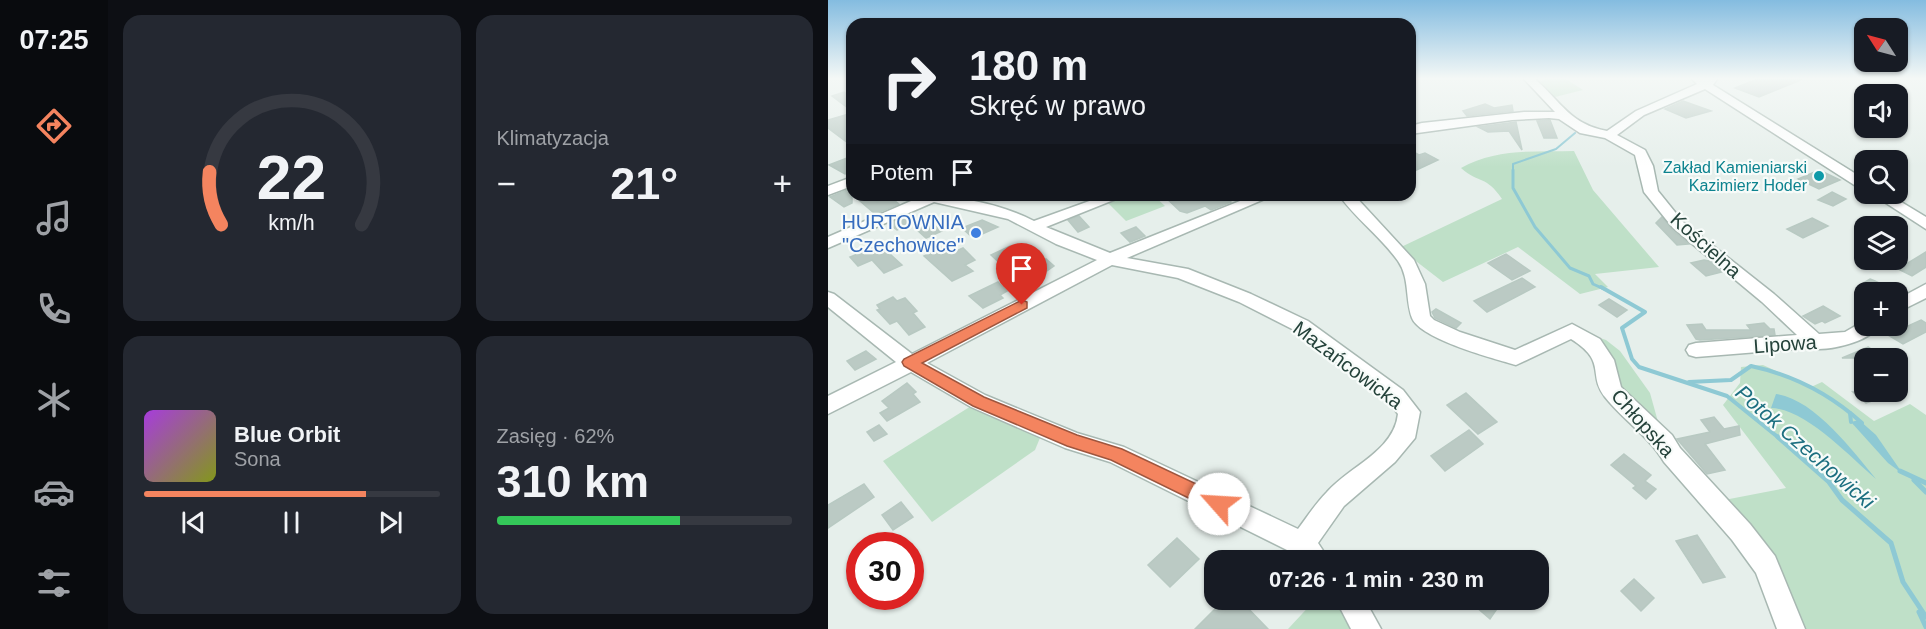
<!DOCTYPE html>
<html lang="pl">
<head>
<meta charset="utf-8">
<style>
  :root { --surface:#171b24; --page:#242831; --text:#f1f3f6; --muted:#9ea1a6; --line:#363941; --accent:#f4845f }
  body { margin:0; font-family:Helvetica,sans-serif; background:var(--page); color:var(--text); height:100vh; display:flex; flex-direction:column; font-size:22px; white-space:nowrap }
  * { box-sizing:border-box; margin:0 }
  p { font-size:20px; color:var(--muted) }
  .icon { flex:none; width:33px; height:33px; fill:none; stroke:currentColor; stroke-width:2; stroke-linecap:round; stroke-linejoin:round }
  .map { position:relative; flex:1; overflow:hidden }
  .drawer { display:flex; flex-direction:column; gap:15px; padding:15px; background:#0d0f14; width:720px }
  .drawer>* { flex:none }
  .top-card { position:absolute; left:18px; top:18px; width:570px; height:183px; border-radius:18px; box-shadow:0 2px 4px #0004; background:#171b24; color:var(--text); overflow:hidden }
  .needle { width:39px; rotate:306deg }
  .fabs { position:absolute; left:1026px; top:18px; display:grid; gap:12px }
  .fabs a { display:grid; place-items:center; width:54px; height:54px; border-radius:12px; background:var(--surface); box-shadow:0 2px 4px #0004; font-size:30px }
  .speed { position:absolute; left:18px; top:532px; display:flex; gap:12px; font-size:30px; font-weight:700; text-align:center }
  .speed>* { display:grid; place-content:center; width:78px; height:78px; border-radius:50%; background:var(--surface); box-shadow:0 2px 4px #0004; line-height:1 }
  .speed .limit { border:9px solid #d22; background:#fff; color:#111 }
  .pin { position:absolute; display:grid; place-items:center; width:51px; height:51px; color:#fff; margin:-62px -26px; border-radius:50% 50% 50% 0; rotate:-45deg; box-shadow:0 0 6px #0007 }
  .pin .icon { rotate:45deg }
  .me { position:absolute; width:66px; margin:-33px; rotate:296deg; stroke-linejoin:round; filter:drop-shadow(0 0 4px #0008) }
  .turn { display:flex; align-items:center; gap:21px; height:126px; padding:0 24px; font-size:27px }
  .turn .icon { width:78px; height:78px; stroke-width:2.5 }
  .turn b { display:block; font-size:42px; line-height:51px }
  .then { display:flex; align-items:center; height:57px; padding:0 24px; background:#0003; gap:12px; font-size:22px }
  .big { font-size:45px; font-weight:700; line-height:1.1 }
  .drawer .tile { flex:1; display:flex; flex-direction:column; justify-content:center; gap:9px; min-width:0; padding:0 21px; border-radius:18px; background:var(--page) }
  .drawer .dial { align-items:center; gap:0 }
  .dial svg { height:156px; overflow:visible; fill:none; stroke:var(--line); stroke-width:7; stroke-linecap:round; text-anchor:middle }
  .dial text { fill:var(--text); stroke:none }
  .song { display:flex; align-items:center; gap:18px }
  .cover { width:72px; height:72px; border-radius:9px; background:linear-gradient(135deg,hsl(280 70% 55%),hsl(70 70% 35%)) }
  .played { height:6px; border-radius:3px; background:linear-gradient(90deg,var(--accent) 75%,var(--line) 75%) }
  .keys { display:flex; justify-content:space-around; direction:ltr }
  .heat { display:flex; justify-content:space-between; align-items:center; font-size:33px; direction:ltr }
  .charge { height:9px; border-radius:4px; background:linear-gradient(90deg,#34c759 62%,var(--line) 0) }
  .drawer .tiles { flex:1; display:grid; gap:15px; grid-template-columns:repeat(2,1fr) }
  .trip { position:absolute; left:376px; top:550px; width:345px; height:60px; border-radius:18px; background:var(--surface); box-shadow:0 2px 4px #0004; font-weight:700; line-height:60px; text-align:center }
  main { display:flex; flex:1; min-height:0 }
  .dock { display:flex; flex-direction:column; width:108px; justify-content:space-around; align-items:center; background:#090b0e; color:var(--muted) }
  .dock .icon { width:42px; height:42px }
  .dock .on { color:var(--accent) }
  .dock b { font-size:27px; color:var(--text) }
  .map>svg:first-child { display:block }
</style>
</head>
<body>
<main>
<nav class="dock">
<b>07:25</b>
<svg class="icon on" aria-label="directions" viewBox="0 0 24 24"><path d="M12 3l9 9-9 9-9-9zM9 14v-3h6M13 9l2 2-2 2"/></svg>
<svg class="icon" aria-label="music" viewBox="0 0 24 24"><path d="M9 18V5l10-2v13"/><circle cx="6" cy="18" r="3"/><circle cx="16" cy="16" r="3"/></svg>
<svg class="icon" aria-label="phone" viewBox="0 0 24 24"><path d="M5 4h4l2 5-3 2q2 4 5 5l2-3 5 2v4C11 20 4 13 5 4z"/></svg>
<svg class="icon" aria-label="climate" viewBox="0 0 24 24"><path d="M12 3v18M4 7l16 10M4 17L20 7"/></svg>
<svg class="icon" aria-label="car" viewBox="0 0 24 24"><path d="M5 17H2v-5l4-1 3-4h7l3 4 3 1v5h-3M9 17h6M6 11h13"/><circle cx="7" cy="17" r="2"/><circle cx="17" cy="17" r="2"/></svg>
<svg class="icon" aria-label="filters" viewBox="0 0 24 24"><path d="M4 7h16M4 17h16"/><circle cx="9" cy="7" r="2"/><circle cx="15" cy="17" r="2"/></svg>
</nav>
<section class="drawer">
<div class="tiles">
<div class="tile dial"><svg viewBox="0 0 100 80">
<path d="M14 69A42 42 0 1 1 86 69"/>
<path d="M14 69A42 42 0 0 1 8 42" stroke="#f4845f"/>
<text x="50" y="56" font-size="32" font-weight="700">22</text>
<text x="50" y="72" font-size="11">km/h</text>
</svg></div>
<div class="tile"><p>Klimatyzacja</p>
<div class="heat"><a>−</a><b class="big">21°</b><a>+</a></div>
</div>
<div class="tile">
<div class="song"><i class="cover"></i><div><b>Blue Orbit</b><p>Sona</p></div></div>
<div class="played"></div>
<div class="keys"><svg class="icon" aria-label="previous" viewBox="0 0 24 24"><path d="M18 5L8 12l10 7zM5 5v14"/></svg><svg class="icon" aria-label="pause" viewBox="0 0 24 24"><path d="M8 5v14M16 5v14"/></svg><svg class="icon" aria-label="next" viewBox="0 0 24 24"><path d="M6 5l10 7-10 7zM19 5v14"/></svg></div>
</div>
<div class="tile"><p>Zasięg · 62%</p><b class="big">310 km</b><div class="charge"></div></div>
</div>
</section>
<div class="map">
<svg width="1098" height="629" viewBox="0 0 1098 629">
  <rect width="100%" height="100%" fill="#e6efeb"/>
  <g fill="#bfe0c8">
    <path d="M718,79H738L755,90L727,97L709,83Z"/>
    <path d="M746,151L765,190L831,267L767,274L780,287L752,294L690,247L615,282L571,248L674,199C658,175 651,184 633,168C668,148 707,152 746,151Z"/>
    <path d="M293,195H325L337,206L298,221L278,201Z"/>
    <path d="M760,334L778,340L792,351L822,393L832,429L794,394Z"/>
    <path d="M935,365L983,387L994,382L1046,421L1082,404L1098,415V629H975L891,501L958,488L895,405L912,383L913,367Z"/>
    <path d="M148,403L214,433L207,450L104,522L55,461Z"/>
    <path d="M487,600H517L533,629H460Z"/>
  </g>
  <g fill="#8ec9d4">
    <path d="M948,394C986,399 1025,451 1048,479C1022,457 978,409 943,408Z"/>
    <path d="M1031,420L1048,435L1075,474L1060,463L1023,422Z"/>
  </g>
  <g fill="none" stroke-linecap="round" stroke-linejoin="round">
    <g stroke="#8ec9d4" stroke-width="2">
      <path d="M717,89L727,99"/>
      <path d="M685,172V164L728,149L747,133"/>
    </g>
    <path stroke="#8ec9d4" stroke-width="3" d="M685,170V188L707,227L742,268L761,276L765,284L776,289"/>
    <g stroke="#8ec9d4" stroke-width="4">
      <path d="M773,287L817,312L794,328L804,359L811,367L899,396L951,438"/>
      <path d="M861,382L903,380L923,366C965,375 1002,394 1034,423"/>
      <path d="M1022,413L1023,422"/>
    </g>
    <g stroke="#8ec9d4" stroke-width="5">
      <path d="M950,437L1001,482L1014,500L1063,543L1075,582L1098,617"/>
      <path d="M1072,471L1098,483"/>
      <path d="M1086,480L1098,492"/>
      <path d="M1091,612L1098,627"/>
    </g>
  </g>
  <g fill="#bbcac4" stroke="#b8c9c2" stroke-width="1.5">
    <path d="M929,79H973V80L931,97L907,88Z"/>
    <path d="M16,92L24,98V111L4,96Z"/>
    <path d="M855,101L883,111L858,118L837,109Z"/>
    <path d="M657,104L666,108L684,105L685,111L639,116L635,111Z"/>
    <path d="M24,113V146L0,128V120Z"/>
    <path d="M722,120L729,138H716L709,121Z"/>
    <path d="M688,122L694,150L681,131L660,132L650,127Z"/>
    <path d="M582,150L591,155L597,153L610,160L582,173Z"/>
    <path d="M24,156V172L17,174L1,165Z"/>
    <path d="M991,170L1012,180L991,189L970,179Z"/>
    <path d="M24,188V203L16,207L2,197Z"/>
    <path d="M1004,192L1018,199L1005,206L990,200Z"/>
    <path d="M25,195H38L49,202L62,197L71,204L47,214Z"/>
    <path d="M335,195H394L403,202L383,210L377,206L359,213L352,211Z"/>
    <path d="M78,216L86,223L69,230L61,224Z"/>
    <path d="M251,216L261,227L250,232L240,220Z"/>
    <path d="M834,217L844,230L861,244L849,245L828,223Z"/>
    <path d="M984,218L1000,226L975,238L959,229Z"/>
    <path d="M154,220L170,227L145,238L134,228Z"/>
    <path d="M105,222L116,230L98,238L88,229Z"/>
    <path d="M308,227L317,236L302,242L293,233Z"/>
    <path d="M52,245L74,265L56,273L44,260L30,266L22,257Z"/>
    <path d="M182,246L207,264L218,259L226,266L210,277L208,275L202,278L186,265L178,269L163,255Z"/>
    <path d="M117,247L124,253L135,248L147,260L137,265L145,271L124,281L96,256Z"/>
    <path d="M1098,252V267L1084,276L1070,269Z"/>
    <path d="M678,254L702,271L684,280L660,263Z"/>
    <path d="M876,260L881,261L894,272L878,276L863,263Z"/>
    <path d="M694,278L707,287L659,312L646,301Z"/>
    <path d="M1042,279L1047,281L1069,292H1046L1032,285Z"/>
    <path d="M170,282L179,291L172,295L175,298L155,308L141,296Z"/>
    <path d="M65,297L69,301L77,298L89,311L85,313L97,327L81,335L69,321L62,324L49,310L52,309L49,305Z"/>
    <path d="M781,299L799,310L789,317L771,305Z"/>
    <path d="M995,306L1012,316L997,323L994,321L987,324L975,316Z"/>
    <path d="M608,309L633,323L628,328L607,318L604,312Z"/>
    <path d="M1093,320L1098,323V332L1075,344L1060,335Z"/>
    <path d="M936,323L942,329H946L947,335L872,340L868,339L859,325L874,324L878,330H923L919,325Z"/>
    <path d="M1040,347L1057,358H1014Z"/>
    <path d="M38,351L48,359L27,370L19,361Z"/>
    <path d="M79,383L88,392L85,394L92,402L59,421L52,413L61,408L54,401Z"/>
    <path d="M1025,392H1067V394L1038,403Z"/>
    <path d="M638,393L669,422L650,434L619,405Z"/>
    <path d="M886,417L896,429L911,426L912,435L877,444L897,470L879,474L849,439L882,432L873,420Z"/>
    <path d="M51,425L59,434L46,441L39,432Z"/>
    <path d="M641,430L655,444L617,471L603,456Z"/>
    <path d="M796,454L823,475L817,481L828,489L818,499L805,488L808,486L783,465Z"/>
    <path d="M36,484L46,497L0,528V505Z"/>
    <path d="M73,502L85,517L65,530L54,515Z"/>
    <path d="M869,535L897,577L875,583L848,541Z"/>
    <path d="M349,538L371,559L342,587L320,565Z"/>
    <path d="M806,579L826,598L813,611L793,591Z"/>
    <path d="M396,600H412L440,629H367Z"/>
    <path d="M640,600H675L662,619Z"/>
  </g>
  <g fill="none" stroke-linecap="round" stroke-linejoin="round">
    <defs>
      <g id="minor">
        <path d="M696,79H707C734,103 742,124 779,131L808,111L869,84L864,79H889L885,85L1036,179V189L1031,188L877,89L816,115L789,135L817,150L825,166L830,191L855,222L946,294L991,334L1017,332L1036,321V326H1050C1042,342 998,352 982,348L868,357L861,355L858,350L861,345L868,343L969,335L934,302L845,228L816,192L807,155L777,138L752,133L731,119L721,118L684,120L582,134V126L594,123L696,112H727Z"/>
        <path d="M24,177V186L0,195V186Z"/>
        <path d="M1044,194H1060L1098,217V229Z"/>
        <path d="M87,195C126,195 171,203 206,221L278,195H298L218,227L282,253L427,195H446L299,258L360,269L423,294L480,321L575,390L592,412L587,438L567,462L516,506L490,543L502,561H472L465,553L282,462L237,448L143,407L83,372L0,414V396L68,362L0,307V292L6,294L84,354L269,260L228,244L180,219L106,202L0,248V237L90,198ZM284,265L350,278L411,302L468,331L561,402L570,414C566,451 522,466 499,492C488,503 479,517 470,529L296,447L249,433L157,395L99,363Z"/>
        <path d="M511,195H526L586,260L597,284L602,316L606,320L632,332L687,350L744,324L772,339L786,360L793,387L844,435L852,448L922,524L947,556L977,629H949L928,573L904,540L836,462C821,436 795,420 777,397C759,374 780,362 743,339L688,365C667,359 592,339 584,318C577,299 582,278 570,261C553,237 528,219 511,195Z"/>
        <path d="M1098,284V298L1070,312V299Z"/>
        <path d="M508,600H537L553,629H523Z"/>
      </g>
    </defs>
    <use href="#minor" stroke="#a8b8b2" stroke-width="3"/>
    <use href="#minor" fill="#fff" fill-rule="evenodd"/>
  </g>
  <linearGradient id="sky" x2="0" y2="1"><stop stop-color="#84bce0"/><stop offset="0.47" stop-color="#f4f8f6"/><stop offset="1" stop-color="#f4f8f6" stop-opacity="0"/></linearGradient>
  <rect width="1098" height="167" fill="url(#sky)"/>
  <path fill="#f4845f" stroke="#9f563e" stroke-width="1.5" d="M194,300L199,302V308L94,363L156,397L249,435L294,449L398,498L400,504L398,510L391,512L385,510L283,460L239,446L145,406L76,366L74,362L76,359Z"/>
  <circle fill="#0f9aa8" stroke="#f7fbf9" stroke-width="2" cx="991" cy="176" r="6"/>
  <circle fill="#3f7fe0" stroke="#f7fbf9" stroke-width="2" cx="148" cy="233" r="6"/>
  <g text-anchor="middle" stroke-width="4.5" stroke-linejoin="round" paint-order="stroke">
    <g font-size="16" fill="#0d838f" stroke="#f7fbf9" text-anchor="end">
      <text x="979" y="173">Zakład Kamieniarski<tspan x="979" dy="18">Kazimierz Hoder</tspan></text>
    </g>
    <g font-size="20" fill="#366cbe" stroke="#f7fbf9" text-anchor="end">
      <text x="136" y="229">HURTOWNIA<tspan x="136" dy="23">"Czechowice"</tspan></text>
    </g>
    <g font-size="20" fill="#24423a" stroke="#f7fbf9">
      <text transform="translate(878 245) rotate(42)" y="7">Kościelna</text>
      <text transform="translate(957 344) rotate(-4)" y="7">Lipowa</text>
      <text transform="translate(520 365) rotate(37)" y="7">Mazańcowicka</text>
      <text transform="translate(815 423) rotate(48)" y="7">Chłopska</text>
    </g>
    <g font-size="21" font-style="italic" fill="#1c6f80" stroke="#f7fbf9">
      <text transform="translate(977 447) rotate(41)" y="7">Potok Czechowicki</text>
    </g>
  </g>
</svg>
<div class="fabs">
<a><svg class="needle" viewBox="-14 -14 28 28"><path d="M0-13l5 13h-10z" fill="#e53935"/><path d="M0 13l5-13h-10z" fill="#9ea1a6"/></svg></a>
<a><svg class="icon" aria-label="sound" viewBox="0 0 24 24"><path d="M4 9h4l5-4v14l-5-4H4zM17 9q2 3 0 6"/></svg></a>
<a><svg class="icon" aria-label="search" viewBox="0 0 24 24"><circle cx="10" cy="10" r="6"/><path d="M15 15l6 6"/></svg></a>
<a><svg class="icon" aria-label="layers" viewBox="0 0 24 24"><path d="M12 4l9 5-9 5-9-5zM3 14l9 5 9-5"/></svg></a>
<a>+</a>
<a>−</a>
</div>
<div class="speed"><div class="limit">30</div></div>
<div class="pin" style="left:194px;top:305px;background:#d93025"><svg class="icon" aria-label="arrive" viewBox="0 0 24 24"><path d="M6 21V4h12l-3 4 3 4H6"/></svg></div>
<svg class="me" style="left:391px;top:504px" viewBox="-20 -20 40 40"><circle r="19" fill="#fff"/><path d="M0-13L10 11 0 6-10 11z" fill="#f4845f"/></svg>
<div class="trip">07:26 · 1 min · 230 m</div>
<div class="top-card">
<div class="turn"><svg class="icon" aria-label="right" viewBox="0 0 24 24"><path d="M7 20v-9h11M14 6l5 5-5 5"/></svg><div><b>180 m</b>Skręć w prawo</div></div>
<div class="then">Potem<svg class="icon" aria-label="arrive" viewBox="0 0 24 24"><path d="M6 21V4h12l-3 4 3 4H6"/></svg></div>
</div>
</div>
</main>
</body>
</html>
